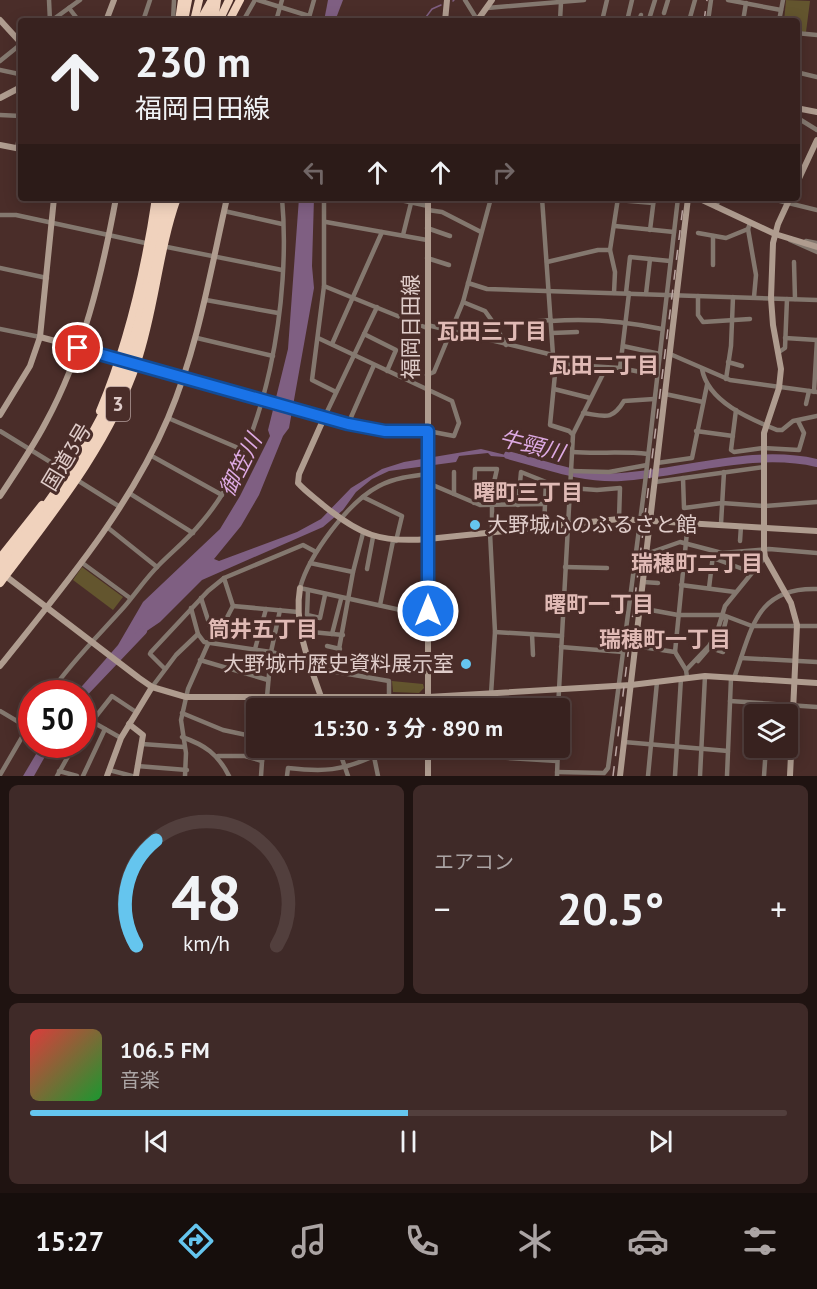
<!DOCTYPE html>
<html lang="ja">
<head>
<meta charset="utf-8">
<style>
  :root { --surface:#38221f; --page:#3f2a28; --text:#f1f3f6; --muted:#aba4a4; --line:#523f3d; --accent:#65c5ee }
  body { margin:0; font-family:"PT Sans","Noto Sans JP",sans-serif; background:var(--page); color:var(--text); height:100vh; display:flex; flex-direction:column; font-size:22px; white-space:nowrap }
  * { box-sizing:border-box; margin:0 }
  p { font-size:20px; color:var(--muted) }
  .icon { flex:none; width:33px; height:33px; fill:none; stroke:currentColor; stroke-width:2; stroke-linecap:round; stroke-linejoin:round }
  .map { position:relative; height:776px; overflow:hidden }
  .sheet { display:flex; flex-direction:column; gap:9px; padding:9px; background:#1f1311; flex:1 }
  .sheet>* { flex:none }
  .banner { position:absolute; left:18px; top:18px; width:782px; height:183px; border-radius:6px; box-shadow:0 3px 15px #0003,0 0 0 2px var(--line); background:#38221f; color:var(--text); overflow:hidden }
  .tools { position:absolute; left:744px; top:704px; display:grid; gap:12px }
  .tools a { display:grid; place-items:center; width:54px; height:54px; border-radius:6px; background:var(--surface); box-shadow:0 3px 15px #0003,0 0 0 2px var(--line); font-size:30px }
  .speed { position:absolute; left:18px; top:680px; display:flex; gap:12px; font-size:30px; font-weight:700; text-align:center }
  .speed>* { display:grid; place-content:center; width:78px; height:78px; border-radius:50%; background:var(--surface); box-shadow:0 3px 15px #0003,0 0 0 2px var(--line); line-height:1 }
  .speed .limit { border:9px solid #d22; background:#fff; color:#111 }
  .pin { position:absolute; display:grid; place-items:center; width:51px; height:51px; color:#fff; margin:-26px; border:3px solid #fff; border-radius:50%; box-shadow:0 2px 6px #0007 }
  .me { position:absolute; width:66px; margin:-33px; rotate:0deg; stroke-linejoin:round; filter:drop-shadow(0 0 4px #0008) }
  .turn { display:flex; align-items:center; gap:21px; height:126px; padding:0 18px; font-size:27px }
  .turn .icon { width:78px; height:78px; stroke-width:2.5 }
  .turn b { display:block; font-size:42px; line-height:51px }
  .lanes { display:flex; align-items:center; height:57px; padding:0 18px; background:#0003; justify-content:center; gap:30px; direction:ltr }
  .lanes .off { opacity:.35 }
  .big { font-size:45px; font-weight:700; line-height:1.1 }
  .sheet .tile { flex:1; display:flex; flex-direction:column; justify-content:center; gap:9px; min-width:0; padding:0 21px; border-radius:9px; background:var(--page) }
  .sheet .dial { align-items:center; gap:0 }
  .dial svg { height:156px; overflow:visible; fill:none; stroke:var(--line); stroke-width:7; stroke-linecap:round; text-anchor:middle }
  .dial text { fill:var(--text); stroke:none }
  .song { display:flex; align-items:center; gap:18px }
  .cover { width:72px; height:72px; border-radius:9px; background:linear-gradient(135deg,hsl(0 70% 55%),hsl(130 70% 35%)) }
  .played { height:6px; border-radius:3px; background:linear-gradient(90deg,var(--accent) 50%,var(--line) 50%) }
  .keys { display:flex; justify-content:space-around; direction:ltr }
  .heat { display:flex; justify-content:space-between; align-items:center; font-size:33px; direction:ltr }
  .sheet .tiles { flex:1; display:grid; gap:9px; grid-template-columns:1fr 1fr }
  .tile:last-child { grid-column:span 2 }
  .trip { position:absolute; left:246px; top:698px; width:324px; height:60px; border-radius:6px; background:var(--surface); box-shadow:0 3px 15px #0003,0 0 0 2px var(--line); font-weight:700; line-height:60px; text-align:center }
  .dock { display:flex; height:96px; justify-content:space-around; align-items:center; background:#160e0c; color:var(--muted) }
  .dock .icon { width:42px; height:42px }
  .dock .selected { color:var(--accent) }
  .dock b { font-size:27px; color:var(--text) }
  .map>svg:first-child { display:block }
</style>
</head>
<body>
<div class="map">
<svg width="817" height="776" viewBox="0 0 817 776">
  <rect width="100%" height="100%" fill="#4a2d29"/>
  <g fill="#63552e">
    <path d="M786,0L810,1L806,32L797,31L796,21H784Z"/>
    <path d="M82,567L123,597L113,610L73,580Z"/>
    <path d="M392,681L423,684L424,688L419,693L393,692Z"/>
  </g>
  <g fill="#7f5f82">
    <path d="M328,0H343L335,21H324Z"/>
    <path d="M299,198H314L312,266L314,288L289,428L283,436L259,495L241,526L214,559L219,561L297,532L321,519L351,488L382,469L404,462L481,449L518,458L491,456L488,453L459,456L456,462L389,471L372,479L356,492L343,510L323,527L202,580L160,622L129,643L83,698L82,693H76L118,645L143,602L220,529L240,496L270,436L268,430L288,349Z"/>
    <path d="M42,744H52L34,776H23Z"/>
  </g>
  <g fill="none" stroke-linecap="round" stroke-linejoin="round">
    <g stroke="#7f5f82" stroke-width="1.5">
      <path d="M453,1L454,0"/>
      <path d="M423,21L432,9L441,5"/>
      <path d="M151,373L177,380"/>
      <path d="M187,383L256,403"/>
    </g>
    <g stroke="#7f5f82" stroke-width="8">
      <path d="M508,455C546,465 581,479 621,477C685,473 753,448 817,463"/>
      <path d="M82,695L143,631"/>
    </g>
    <g stroke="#84786f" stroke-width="4.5">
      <path d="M49,0L50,21"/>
      <path d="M258,0L309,16"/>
      <path d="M465,0L478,21"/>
      <path d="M728,0L781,10"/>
      <path d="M69,8L79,21"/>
      <path d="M487,8L584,0"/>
      <path d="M664,13L668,0"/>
      <path d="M650,16L655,0"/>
      <path d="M708,18L722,21"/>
      <path d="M51,21L80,0"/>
      <path d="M143,21L150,0"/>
      <path d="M173,21L174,0"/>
      <path d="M243,21L255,0"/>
      <path d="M276,21L282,0"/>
      <path d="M308,21L314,0"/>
      <path d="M560,21L561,2"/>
      <path d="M602,21L607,0"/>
      <path d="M627,21L632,0"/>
      <path d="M639,21L641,15"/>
      <path d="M689,21L695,0"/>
      <path d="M708,21L711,0"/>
      <path d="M743,21L746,3"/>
      <path d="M779,21L783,0"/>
      <path d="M796,33L817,35"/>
      <path d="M0,61L21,44"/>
      <path d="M0,70L19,74"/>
      <path d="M796,72L817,77"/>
      <path d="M0,115L21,116"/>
      <path d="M796,117L817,130"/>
      <path d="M17,148L21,127"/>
      <path d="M324,198V286L312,380L336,392"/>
      <path d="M391,198L428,206"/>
      <path d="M542,198L553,355L556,364L550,425L569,431L573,435L558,708"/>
      <path d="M768,198L817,210"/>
      <path d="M618,200L653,203"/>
      <path d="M716,207L719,198"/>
      <path d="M428,210L442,212L481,232"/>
      <path d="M224,211L282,224"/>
      <path d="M0,215H16L150,244"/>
      <path d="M326,222L427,240"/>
      <path d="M750,223L748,229L756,275L754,297"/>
      <path d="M615,226L674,232"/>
      <path d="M427,228L450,236"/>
      <path d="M650,230L654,198"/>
      <path d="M698,233L726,238L748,229"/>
      <path d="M403,235L411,203"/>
      <path d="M713,236V265"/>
      <path d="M790,240L817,252"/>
      <path d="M806,241L817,243"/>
      <path d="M162,246L282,270"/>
      <path d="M427,258L449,265"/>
      <path d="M547,262L598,250H610"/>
      <path d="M794,262L795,299"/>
      <path d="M0,268L47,278"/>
      <path d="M468,283L487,289L817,300"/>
      <path d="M324,286L427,328"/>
      <path d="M614,293L615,272L610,250L618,198"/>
      <path d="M626,293L630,257L670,261"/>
      <path d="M646,294L650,259"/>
      <path d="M698,296V315L703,322L750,319"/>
      <path d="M206,300L278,313"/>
      <path d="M463,302L485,311L495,325L551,320"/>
      <path d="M551,321C590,318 624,321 662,329"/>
      <path d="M427,325L553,355"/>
      <path d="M495,325L506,345"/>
      <path d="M0,329L40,337"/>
      <path d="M552,333L577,332"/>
      <path d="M364,334L396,350L387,371"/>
      <path d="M197,338L273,356"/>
      <path d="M318,338L452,401L459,423L454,436L428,431"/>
      <path d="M785,338L817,340"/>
      <path d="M332,344L382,232"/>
      <path d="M623,346L660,354"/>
      <path d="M779,352L785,348L787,299"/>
      <path d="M670,354L730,380L817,392"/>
      <path d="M728,362L742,366"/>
      <path d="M556,364L620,368L656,375"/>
      <path d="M620,368L629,293"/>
      <path d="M702,369C708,402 750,419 777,430H782L793,421L817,416"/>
      <path d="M427,375L434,372L463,302L491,198"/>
      <path d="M726,379L731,346L733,297"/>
      <path d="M554,389L590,398"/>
      <path d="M814,392L817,340"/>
      <path d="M665,394L703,402"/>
      <path d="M806,404L809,391"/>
      <path d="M736,410L731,450L734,452L763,448L799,450L804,433L798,421"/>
      <path d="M583,413C605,416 612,421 624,401L654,399"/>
      <path d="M168,418L243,450"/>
      <path d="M324,418L377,307"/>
      <path d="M348,424L374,365"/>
      <path d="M0,431L65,471"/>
      <path d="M696,431L733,436"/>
      <path d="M573,434L606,368"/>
      <path d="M572,452C599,454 621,451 648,454"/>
      <path d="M150,455L222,495"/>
      <path d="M657,463L692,458L707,385"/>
      <path d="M571,471L609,472L647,465"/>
      <path d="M683,478L684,508L722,503L765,506L817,502"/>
      <path d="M77,480L120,507"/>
      <path d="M655,482L764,467"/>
      <path d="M428,483L480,505L545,504"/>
      <path d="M570,488L597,490L620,488L619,519"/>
      <path d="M129,493L193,533"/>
      <path d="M454,494V472"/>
      <path d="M363,497L402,516L396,541"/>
      <path d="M474,503L475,469H497L492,491V533"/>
      <path d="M518,505L521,472L546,482L544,527"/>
      <path d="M721,524L724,472"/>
      <path d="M107,527L157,567"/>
      <path d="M490,533L495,632L491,694"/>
      <path d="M740,541L741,526"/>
      <path d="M646,554L680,542L722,553L769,549L817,553"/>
      <path d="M713,558L751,572"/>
      <path d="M81,562L130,598"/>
      <path d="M310,563L353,572"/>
      <path d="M565,567L607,568"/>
      <path d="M367,569L373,537"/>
      <path d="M643,582L658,583"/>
      <path d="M681,585L735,592"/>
      <path d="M709,588L713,555"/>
      <path d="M308,590L307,615L320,618L325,595"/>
      <path d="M201,598L210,626L259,632"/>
      <path d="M380,605L393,541"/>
      <path d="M233,606L298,612"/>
      <path d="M191,608L198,634L204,642L271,652L310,662"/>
      <path d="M640,608L678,615H723L752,626H817"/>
      <path d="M428,616L300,588C309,555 348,502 379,486C394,478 411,476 428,474"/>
      <path d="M301,631L343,635"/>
      <path d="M495,632L562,636"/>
      <path d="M332,634L341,599"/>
      <path d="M532,634L533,655"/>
      <path d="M327,646L340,649"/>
      <path d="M635,646L675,652L686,670"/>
      <path d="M561,647L623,652"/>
      <path d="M711,648L723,652"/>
      <path d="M255,649L266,609"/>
      <path d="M675,652L688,522"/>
      <path d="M741,658L817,662"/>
      <path d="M200,660L268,680"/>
      <path d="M698,661L723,632L726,620L723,615"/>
      <path d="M313,668L389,681V708"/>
      <path d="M165,669L150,654L151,652L208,591L224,578L303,545L316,552"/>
      <path d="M335,671L353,572L363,533"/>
      <path d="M687,677L686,670L709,646L717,632L725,606L765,557"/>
      <path d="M734,678C752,630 755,587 817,589"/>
      <path d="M152,687L176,655L198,634"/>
      <path d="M50,693C72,661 99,635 124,607C136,593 146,578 159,565C173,551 189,538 201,523C268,446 291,297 282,198"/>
      <path d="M730,701L817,707"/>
      <path d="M266,708L271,652L280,610"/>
      <path d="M486,708L487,694"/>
      <path d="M0,711L27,727"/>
      <path d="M182,713L223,730L256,737"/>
      <path d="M768,714V704"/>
      <path d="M91,721L121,738"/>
      <path d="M82,734L112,696L136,712"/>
      <path d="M182,737C205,745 218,754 229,776"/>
      <path d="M624,742L728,751"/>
      <path d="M142,744L184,747"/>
      <path d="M338,747L348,776"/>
      <path d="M372,747L378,776"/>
      <path d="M428,753L557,761"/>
      <path d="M218,756H245L262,761"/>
      <path d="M137,766L187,770"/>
      <path d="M109,770L132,776"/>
      <path d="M59,771L77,776"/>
      <path d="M557,772L604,773L608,768L645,483L678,198"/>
      <path d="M0,775L32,720"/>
      <path d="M57,776L75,744"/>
      <path d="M83,776L105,729"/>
      <path d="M185,776L186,753L181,720L188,689L208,644L222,627L233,606L224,578"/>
      <path d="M261,776L263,747"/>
      <path d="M287,776L288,768C324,772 341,771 374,756"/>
      <path d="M557,776L558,747"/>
      <path d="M648,776L657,682"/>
      <path d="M675,776L681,678"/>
      <path d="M700,776L705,676"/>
      <path d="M727,776L731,678"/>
      <path d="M764,776L766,747"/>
    </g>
    <g stroke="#af9c8f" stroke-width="6">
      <path d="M0,20L21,43"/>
      <path d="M106,21L114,0"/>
      <path d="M445,21L447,0"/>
      <path d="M477,21L492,0"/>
      <path d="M21,62L19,69L21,83"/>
      <path d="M0,98L21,87"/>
      <path d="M796,108L817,112"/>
      <path d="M0,145L21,149"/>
      <path d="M796,185L817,140"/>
      <path d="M428,198V708"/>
      <path d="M698,198L775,234L817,247"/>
      <path d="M790,198L778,224L773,243L771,298L773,325L781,369L779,388L764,433V550L765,557L791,603L797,625L790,776"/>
      <path d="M40,337L123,359"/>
      <path d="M133,362L368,429L428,431"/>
      <path d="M0,415L30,366L40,337L54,198"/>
      <path d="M324,418L299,474L298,483C305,491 315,498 323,505C360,535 380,543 428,539L619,519L817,531"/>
      <path d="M0,496C16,472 33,447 46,422C83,354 102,274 116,198"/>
      <path d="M3,574L139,678L152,687L186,697H428L631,685L705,676L817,683"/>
      <path d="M300,588C293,629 312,670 325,708"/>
      <path d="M0,666C62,588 129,510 168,418C198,347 210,273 227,198"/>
      <path d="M129,724L143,735L136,776"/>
      <path d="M428,747V776"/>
      <path d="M107,776L121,738L152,687"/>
      <path d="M620,776L688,198"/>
    </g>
    <g stroke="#f0d2bd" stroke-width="8">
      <path d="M179,21L182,0"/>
      <path d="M184,21L188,0"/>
      <path d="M194,21L199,0"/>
      <path d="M207,21L210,4"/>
      <path d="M214,21L217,0"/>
      <path d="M219,21L229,0"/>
      <path d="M229,21L240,0"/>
      <path d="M100,411C129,342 145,272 156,198"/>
      <path d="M0,558L42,505"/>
      <path d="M0,583C52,514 109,445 137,362C155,309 158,251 177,198"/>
    </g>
    <g stroke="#bda7a4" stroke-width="1.5" stroke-dasharray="10 10" stroke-linecap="butt">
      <path d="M704,21L707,0"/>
      <path d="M613,776L684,198"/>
    </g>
    <g stroke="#f0d2bd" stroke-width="8">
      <path d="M200,21L212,0"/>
      <path d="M0,566C48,504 95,442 123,368C144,314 153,255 162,198"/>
      <path d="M0,577C49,511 98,448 128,372C150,316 157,256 169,198"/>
    </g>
  </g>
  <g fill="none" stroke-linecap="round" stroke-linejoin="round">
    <defs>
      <path id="route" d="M78,348L348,424L385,431H428V611"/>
    </defs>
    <use href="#route" stroke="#114b97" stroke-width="15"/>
    <use href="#route" stroke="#1a73e8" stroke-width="10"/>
  </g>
  <g fill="#65c5ee" stroke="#4a2d29" stroke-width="2">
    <circle cx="475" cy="525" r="6"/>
    <circle cx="466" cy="664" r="6"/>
  </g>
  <g text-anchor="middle" stroke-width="6" stroke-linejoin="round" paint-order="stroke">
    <rect fill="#4a2d29" stroke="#b39d9a" stroke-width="1.5" x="106" y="387" width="24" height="34" rx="4.5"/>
    <g font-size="20" font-weight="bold" fill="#e0cdca">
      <text x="118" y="411">3</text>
    </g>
    <g font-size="21" fill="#e0cdca" stroke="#4a2d29">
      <text transform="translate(411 327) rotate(-90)" y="7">福岡日田線</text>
      <text transform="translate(67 457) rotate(-59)" y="7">国道3号</text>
    </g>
    <g font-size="21" fill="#e0cdca" stroke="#4a2d29" text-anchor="start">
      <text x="487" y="532">大野城心のふるさと館</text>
      <text x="454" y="671" text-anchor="end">大野城市歴史資料展示室</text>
    </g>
    <g font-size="22" font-weight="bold" fill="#e0bab5" stroke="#4a2d29">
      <text x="492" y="339">瓦田三丁目</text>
      <text x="604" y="373">瓦田二丁目</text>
      <text x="528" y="500">曙町三丁目</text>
      <text x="697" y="571">瑞穂町二丁目</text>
      <text x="599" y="612">曙町一丁目</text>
      <text x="263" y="637">筒井五丁目</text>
      <text x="665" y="647">瑞穂町一丁目</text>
    </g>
    <g font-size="22" font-style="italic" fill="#deaae3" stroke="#4a2d29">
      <text transform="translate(532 445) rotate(14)" y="8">牛頸川</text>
      <text transform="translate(240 465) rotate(-63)" y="8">御笠川</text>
    </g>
  </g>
</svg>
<div class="tools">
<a><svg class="icon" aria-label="layers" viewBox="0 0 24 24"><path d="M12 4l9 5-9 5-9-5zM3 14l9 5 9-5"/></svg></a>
</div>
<div class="speed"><div class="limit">50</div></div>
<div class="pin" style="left:78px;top:348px;background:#d93025"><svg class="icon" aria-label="arrive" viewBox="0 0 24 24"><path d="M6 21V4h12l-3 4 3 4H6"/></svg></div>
<svg class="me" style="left:428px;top:611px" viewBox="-20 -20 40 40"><circle r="17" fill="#1a73e8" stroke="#fff" stroke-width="3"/><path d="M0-11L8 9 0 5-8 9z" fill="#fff"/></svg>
<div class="trip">15:30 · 3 分 · 890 m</div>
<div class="banner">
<div class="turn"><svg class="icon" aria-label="ahead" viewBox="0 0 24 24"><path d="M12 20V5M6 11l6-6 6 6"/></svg><div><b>230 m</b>福岡日田線</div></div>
<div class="lanes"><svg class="icon off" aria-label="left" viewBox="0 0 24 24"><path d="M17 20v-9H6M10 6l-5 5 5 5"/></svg><svg class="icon" aria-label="ahead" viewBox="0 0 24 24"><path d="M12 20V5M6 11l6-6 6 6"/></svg><svg class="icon" aria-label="ahead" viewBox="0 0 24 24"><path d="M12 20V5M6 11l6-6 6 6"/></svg><svg class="icon off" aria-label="right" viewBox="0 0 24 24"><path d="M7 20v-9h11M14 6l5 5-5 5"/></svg></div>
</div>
</div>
<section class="sheet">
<div class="tiles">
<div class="tile dial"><svg viewBox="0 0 100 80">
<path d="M14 69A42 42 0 1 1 86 69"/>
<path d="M14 69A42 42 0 0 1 24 15" stroke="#65c5ee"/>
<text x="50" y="56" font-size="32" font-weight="700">48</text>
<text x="50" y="72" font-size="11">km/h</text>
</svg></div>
<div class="tile"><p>エアコン</p>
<div class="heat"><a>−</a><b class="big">20.5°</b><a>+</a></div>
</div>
<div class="tile">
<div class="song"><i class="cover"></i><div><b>106.5 FM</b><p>音楽</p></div></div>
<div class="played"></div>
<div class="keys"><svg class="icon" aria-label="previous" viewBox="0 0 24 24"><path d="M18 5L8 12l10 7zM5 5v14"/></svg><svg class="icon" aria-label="pause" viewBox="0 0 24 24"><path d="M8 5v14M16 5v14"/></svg><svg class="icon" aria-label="next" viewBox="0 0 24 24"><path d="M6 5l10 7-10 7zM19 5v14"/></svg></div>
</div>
</div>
</section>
<nav class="dock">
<b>15:27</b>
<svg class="icon selected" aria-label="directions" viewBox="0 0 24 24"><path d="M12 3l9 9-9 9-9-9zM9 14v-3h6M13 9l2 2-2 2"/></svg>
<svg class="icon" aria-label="music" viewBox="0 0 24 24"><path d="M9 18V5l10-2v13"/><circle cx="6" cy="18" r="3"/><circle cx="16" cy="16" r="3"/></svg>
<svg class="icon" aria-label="phone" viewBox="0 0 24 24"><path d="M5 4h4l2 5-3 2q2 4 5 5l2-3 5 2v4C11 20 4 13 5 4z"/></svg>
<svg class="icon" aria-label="climate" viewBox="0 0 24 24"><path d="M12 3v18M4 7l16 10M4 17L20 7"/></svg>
<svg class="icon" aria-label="car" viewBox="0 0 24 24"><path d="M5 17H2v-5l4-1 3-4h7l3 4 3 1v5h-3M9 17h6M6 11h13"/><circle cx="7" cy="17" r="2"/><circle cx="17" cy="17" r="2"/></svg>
<svg class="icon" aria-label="filters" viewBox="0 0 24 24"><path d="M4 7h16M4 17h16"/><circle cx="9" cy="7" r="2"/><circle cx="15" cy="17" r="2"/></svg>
</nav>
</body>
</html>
